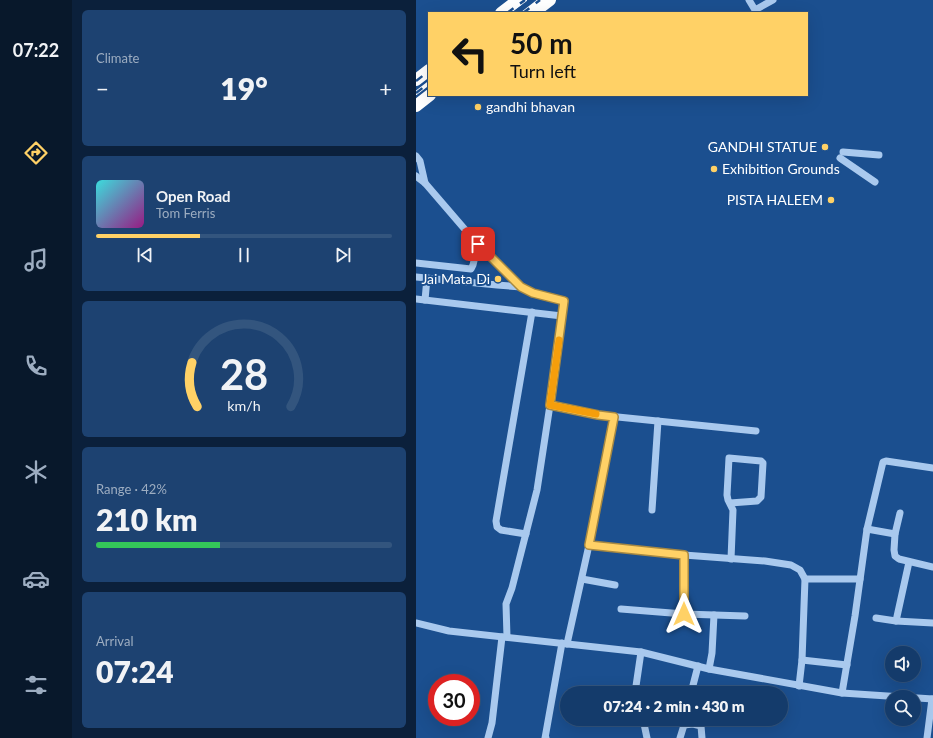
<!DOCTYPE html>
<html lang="en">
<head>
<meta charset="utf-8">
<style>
  :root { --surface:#143b6b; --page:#1d4271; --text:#f1f3f6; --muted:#9dadc1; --line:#33557e; --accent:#ffd166 }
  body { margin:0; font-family:Lato,sans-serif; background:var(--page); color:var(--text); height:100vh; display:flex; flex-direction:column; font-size:15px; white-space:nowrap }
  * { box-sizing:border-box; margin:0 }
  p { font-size:13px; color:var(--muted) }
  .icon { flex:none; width:22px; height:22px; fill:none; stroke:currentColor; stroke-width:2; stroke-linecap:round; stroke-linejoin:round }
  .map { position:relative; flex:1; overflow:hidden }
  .panel { display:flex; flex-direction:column; gap:10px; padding:10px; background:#0b203b; width:344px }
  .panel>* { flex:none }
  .banner { position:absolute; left:12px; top:12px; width:380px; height:84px; border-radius:0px; box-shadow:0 4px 16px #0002,0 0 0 1px var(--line); background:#ffd166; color:#111; overflow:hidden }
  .controls { position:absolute; left:469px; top:646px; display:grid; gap:8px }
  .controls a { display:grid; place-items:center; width:36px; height:36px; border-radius:50%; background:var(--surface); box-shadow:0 4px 16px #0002,0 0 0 1px var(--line); font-size:20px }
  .speed { position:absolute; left:12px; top:674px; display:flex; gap:8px; font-size:20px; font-weight:700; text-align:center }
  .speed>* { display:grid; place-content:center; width:52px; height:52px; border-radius:50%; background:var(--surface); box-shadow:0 4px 16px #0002,0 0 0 1px var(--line); line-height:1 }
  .speed .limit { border:6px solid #d22; background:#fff; color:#111 }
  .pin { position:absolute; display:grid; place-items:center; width:34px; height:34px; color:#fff; margin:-17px; border-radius:8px; box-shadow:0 2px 6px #0006 }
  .me { position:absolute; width:44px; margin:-22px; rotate:0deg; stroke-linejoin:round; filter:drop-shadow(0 0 3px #0008) }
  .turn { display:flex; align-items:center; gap:14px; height:84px; padding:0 16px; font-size:18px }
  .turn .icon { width:52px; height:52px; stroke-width:2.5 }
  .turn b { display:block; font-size:28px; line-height:34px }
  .big { font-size:30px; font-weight:800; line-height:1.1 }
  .panel .widget { flex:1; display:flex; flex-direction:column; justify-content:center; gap:6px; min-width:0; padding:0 14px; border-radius:6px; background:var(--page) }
  .panel .dial { align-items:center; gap:0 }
  .dial svg { height:104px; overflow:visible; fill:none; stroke:var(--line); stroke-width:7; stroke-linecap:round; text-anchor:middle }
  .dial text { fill:var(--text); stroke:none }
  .song { display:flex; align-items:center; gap:12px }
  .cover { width:48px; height:48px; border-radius:6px; background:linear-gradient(135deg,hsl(180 70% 55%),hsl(310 70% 35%)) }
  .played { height:4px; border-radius:2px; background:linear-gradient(90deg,var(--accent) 35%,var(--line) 35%) }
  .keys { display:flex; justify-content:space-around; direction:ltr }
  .heat { display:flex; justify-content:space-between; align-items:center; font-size:22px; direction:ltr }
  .charge { height:6px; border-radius:3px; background:linear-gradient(90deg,#34c759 42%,var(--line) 0) }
  .trip { position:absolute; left:144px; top:686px; width:228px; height:40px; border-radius:20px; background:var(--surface); box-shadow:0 4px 16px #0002,0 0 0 1px var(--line); font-weight:800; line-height:40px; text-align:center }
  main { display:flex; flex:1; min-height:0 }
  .menu { display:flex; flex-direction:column; width:72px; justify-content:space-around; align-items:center; background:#08182b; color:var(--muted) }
  .menu .icon { width:28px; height:28px }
  .menu .current { color:var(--accent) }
  .menu b { font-size:18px; color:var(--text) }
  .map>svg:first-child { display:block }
</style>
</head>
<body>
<main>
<nav class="menu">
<b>07:22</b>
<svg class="icon current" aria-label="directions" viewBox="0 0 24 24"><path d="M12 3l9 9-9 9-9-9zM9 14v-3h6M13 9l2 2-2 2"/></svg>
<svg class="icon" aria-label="music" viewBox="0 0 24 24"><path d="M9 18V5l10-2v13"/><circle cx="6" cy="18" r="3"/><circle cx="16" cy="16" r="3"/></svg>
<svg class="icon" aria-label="phone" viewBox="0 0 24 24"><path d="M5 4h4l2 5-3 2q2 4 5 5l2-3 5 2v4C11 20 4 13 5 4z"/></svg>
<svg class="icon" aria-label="climate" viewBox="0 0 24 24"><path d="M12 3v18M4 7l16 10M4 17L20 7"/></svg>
<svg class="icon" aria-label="car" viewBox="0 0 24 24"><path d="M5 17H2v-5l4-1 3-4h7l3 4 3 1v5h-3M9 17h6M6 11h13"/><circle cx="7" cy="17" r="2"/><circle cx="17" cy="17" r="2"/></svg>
<svg class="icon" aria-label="filters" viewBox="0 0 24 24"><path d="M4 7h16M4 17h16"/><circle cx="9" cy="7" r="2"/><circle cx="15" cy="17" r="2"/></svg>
</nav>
<section class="panel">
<div class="widget"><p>Climate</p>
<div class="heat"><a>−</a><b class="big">19°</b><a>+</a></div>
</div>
<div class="widget">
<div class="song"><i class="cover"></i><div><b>Open Road</b><p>Tom Ferris</p></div></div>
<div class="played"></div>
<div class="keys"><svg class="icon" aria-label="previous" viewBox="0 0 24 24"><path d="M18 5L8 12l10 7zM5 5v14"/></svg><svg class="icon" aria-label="pause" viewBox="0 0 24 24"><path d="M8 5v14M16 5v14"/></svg><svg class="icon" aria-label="next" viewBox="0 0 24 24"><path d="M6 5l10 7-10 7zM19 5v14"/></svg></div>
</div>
<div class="widget dial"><svg viewBox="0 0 100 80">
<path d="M14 69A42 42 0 1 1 86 69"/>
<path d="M14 69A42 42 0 0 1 10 35" stroke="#ffd166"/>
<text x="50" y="56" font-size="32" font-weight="700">28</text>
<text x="50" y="72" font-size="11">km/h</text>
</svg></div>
<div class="widget"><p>Range · 42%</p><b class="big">210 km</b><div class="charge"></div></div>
<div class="widget"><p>Arrival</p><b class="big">07:24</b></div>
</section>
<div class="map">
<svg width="517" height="738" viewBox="0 0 517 738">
  <rect width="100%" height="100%" fill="#1b4f8f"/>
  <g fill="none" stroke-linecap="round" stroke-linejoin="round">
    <g stroke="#a9c9ee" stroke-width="7">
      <path d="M333,0L339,10L357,0"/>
      <path d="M427,152L463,155"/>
      <path d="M0,156L4,161L9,183"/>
      <path d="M424,158L459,182"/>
      <path d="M0,176L9,183L52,233L105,287L117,293L148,301L134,405L182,415L340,431"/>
      <path d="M0,263L55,269L57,265L62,244"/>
      <path d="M0,277L81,285L105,287"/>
      <path d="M0,299L146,316"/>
      <path d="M9,300L11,278"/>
      <path d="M314,503L341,501L345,497L347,463L345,461L313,458L311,495L312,500L317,510L315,559"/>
      <path d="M236,510L242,421"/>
      <path d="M451,529L479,534L478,550L479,556L483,559L517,567"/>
      <path d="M110,534L85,530L81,527L80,521L116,312"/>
      <path d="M479,534L484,513"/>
      <path d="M173,545L268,555L349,561L375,565L384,570L389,579L386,660L383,686"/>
      <path d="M493,562L480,621L517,623"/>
      <path d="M166,579L199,585"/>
      <path d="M389,579H444"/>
      <path d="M205,609L268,614V555"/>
      <path d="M268,614L329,616"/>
      <path d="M460,618L480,621"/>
      <path d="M0,623L33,631L225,652L293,669L426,693L517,699"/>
      <path d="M91,637L90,604L96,588L121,490L134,405"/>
      <path d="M151,644L173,545L198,417"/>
      <path d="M386,660L431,665"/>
      <path d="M293,669L296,653L298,615"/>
      <path d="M222,693L220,686L225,652"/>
      <path d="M275,693L282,666"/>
      <path d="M426,693L439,616L451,529L467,462L470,461L517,468"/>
      <path d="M227,719L231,738"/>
      <path d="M72,738L76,723L86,637"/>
      <path d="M130,738H129L146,643"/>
      <path d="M264,738L268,725L277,724L285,726L286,738"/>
      <path d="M511,738L516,699"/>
    </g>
    <g stroke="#fff" stroke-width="12">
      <path d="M85,13L102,0"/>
      <path d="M117,13L134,0"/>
      <path d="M0,80L13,70"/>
      <path d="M0,106L14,95"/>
    </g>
    <defs>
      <g id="rail">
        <path d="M91,13L109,0"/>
        <path d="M107,13L124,0"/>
        <path d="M0,81L13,71"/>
        <path d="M0,93L13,83"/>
      </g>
    </defs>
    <use href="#rail" stroke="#fff" stroke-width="4"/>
    <use href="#rail" stroke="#1b4f8f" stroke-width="2.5" stroke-dasharray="8" stroke-linecap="butt"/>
  </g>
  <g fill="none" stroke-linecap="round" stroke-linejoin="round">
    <defs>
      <path id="route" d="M62,244L105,287L117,293L148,301L134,405L182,415L198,417L173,545L268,555V614"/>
    </defs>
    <use href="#route" stroke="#a68842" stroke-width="10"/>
    <use href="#route" stroke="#ffd166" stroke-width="7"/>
    <path stroke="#f59e0b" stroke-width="7" d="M143,340L134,405L180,414"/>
  </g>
  <g fill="#ffd166" stroke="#1b4f8f" stroke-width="1.5">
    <circle cx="62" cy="107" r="4"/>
    <circle cx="409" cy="147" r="4"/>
    <circle cx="298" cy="169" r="4"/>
    <circle cx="415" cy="200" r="4"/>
    <circle cx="82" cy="279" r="4"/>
  </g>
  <g text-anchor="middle" stroke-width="4" stroke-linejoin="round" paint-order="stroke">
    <g font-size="14" fill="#fff" stroke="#1b4f8f" text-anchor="end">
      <text x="70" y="112" text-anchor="start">gandhi bhavan</text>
      <text x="401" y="152">GANDHI STATUE</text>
      <text x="306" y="174" text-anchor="start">Exhibition Grounds</text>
      <text x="407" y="205">PISTA HALEEM</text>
      <text x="74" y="284">Jai Mata Di</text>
    </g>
  </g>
</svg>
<div class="controls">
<a><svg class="icon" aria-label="sound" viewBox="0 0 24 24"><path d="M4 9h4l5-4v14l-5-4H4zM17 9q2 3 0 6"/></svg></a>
<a><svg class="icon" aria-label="search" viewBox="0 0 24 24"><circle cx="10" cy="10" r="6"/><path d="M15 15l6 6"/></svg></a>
</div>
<div class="speed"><div class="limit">30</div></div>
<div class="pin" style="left:62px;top:244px;background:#d93025"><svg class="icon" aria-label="arrive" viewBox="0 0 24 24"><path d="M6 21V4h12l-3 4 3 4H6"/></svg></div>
<svg class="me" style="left:268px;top:614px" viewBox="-20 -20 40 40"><path d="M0-17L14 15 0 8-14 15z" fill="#ffd166" stroke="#fff" stroke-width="4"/></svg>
<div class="trip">07:24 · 2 min · 430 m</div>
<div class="banner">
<div class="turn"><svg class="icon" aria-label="left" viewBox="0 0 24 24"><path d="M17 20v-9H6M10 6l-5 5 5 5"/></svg><div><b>50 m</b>Turn left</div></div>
</div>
</div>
</main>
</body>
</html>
